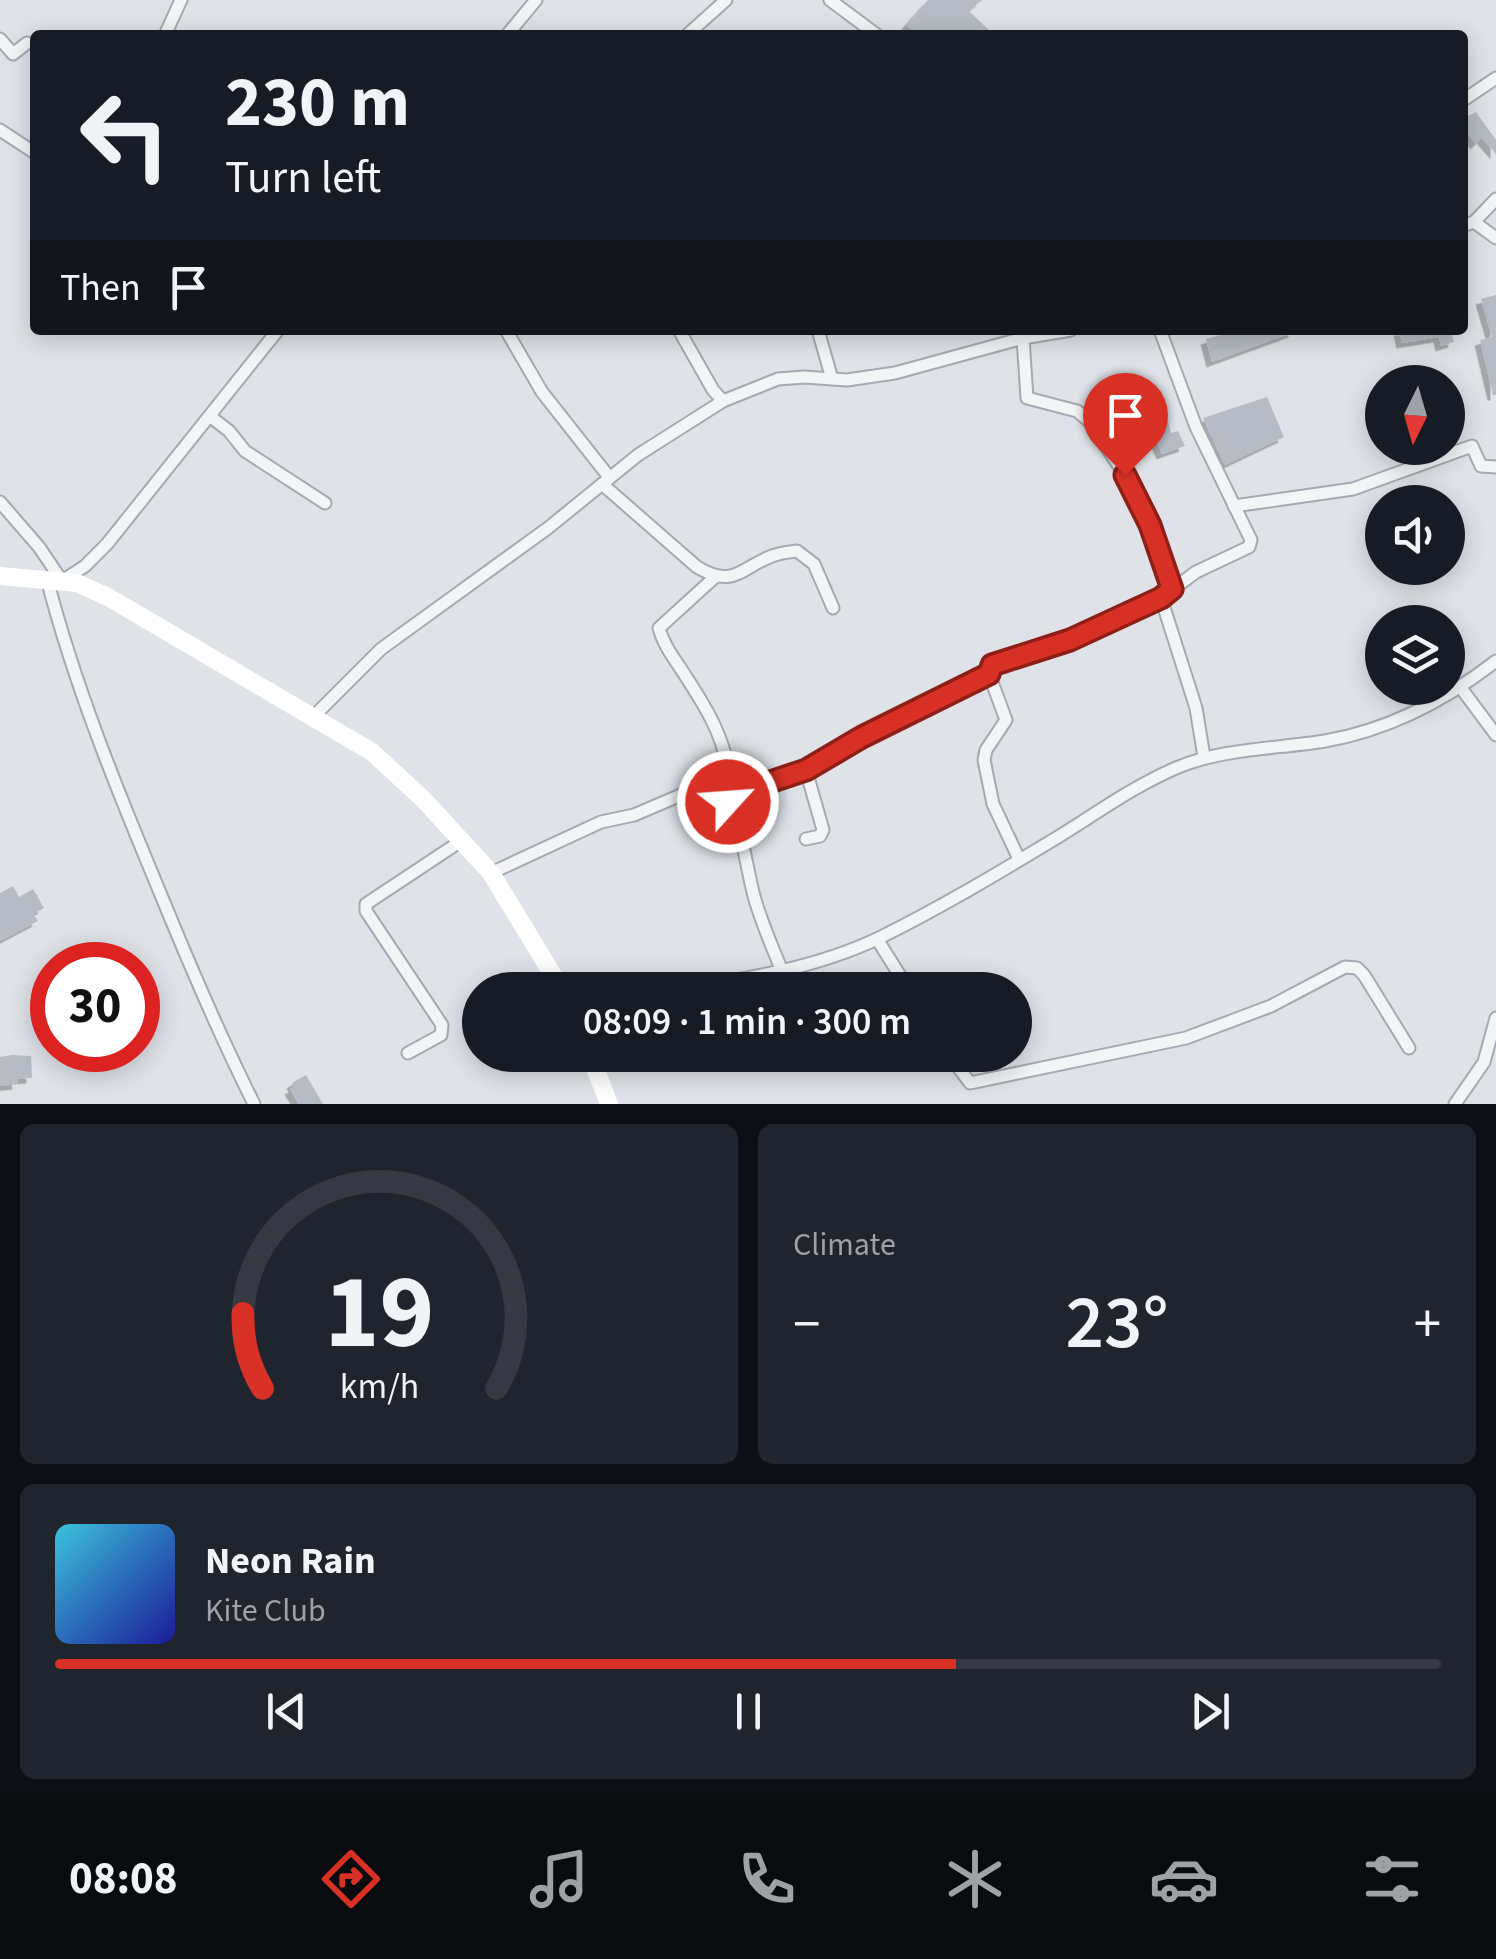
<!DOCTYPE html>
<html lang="en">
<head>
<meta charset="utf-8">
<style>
  :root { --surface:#171b24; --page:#20242c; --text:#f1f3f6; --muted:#9ea1a6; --line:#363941; --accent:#d93025 }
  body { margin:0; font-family:"Source Sans 3",sans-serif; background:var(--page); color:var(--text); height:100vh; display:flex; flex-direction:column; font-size:38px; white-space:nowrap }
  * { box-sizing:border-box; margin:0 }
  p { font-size:32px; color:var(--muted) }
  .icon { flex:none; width:55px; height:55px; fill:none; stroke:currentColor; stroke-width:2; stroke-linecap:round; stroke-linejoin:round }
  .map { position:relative; height:1104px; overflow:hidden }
  .panel { display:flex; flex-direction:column; gap:20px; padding:20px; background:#0d0f14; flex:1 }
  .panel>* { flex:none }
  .top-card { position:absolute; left:30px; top:30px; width:1438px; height:305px; border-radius:10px; box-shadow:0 5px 25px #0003; background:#171b24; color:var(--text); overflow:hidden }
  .needle { width:65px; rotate:185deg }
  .fabs { position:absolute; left:1365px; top:365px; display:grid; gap:20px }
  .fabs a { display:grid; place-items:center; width:100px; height:100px; border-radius:50%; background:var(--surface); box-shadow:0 5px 25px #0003; font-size:50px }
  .speed { position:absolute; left:30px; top:942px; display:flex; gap:20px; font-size:50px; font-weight:700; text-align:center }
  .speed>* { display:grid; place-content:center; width:130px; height:130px; border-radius:50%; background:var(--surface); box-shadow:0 5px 25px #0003; line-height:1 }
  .speed .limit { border:15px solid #d22; background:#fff; color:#111 }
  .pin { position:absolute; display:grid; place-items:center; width:85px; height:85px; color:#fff; margin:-102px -42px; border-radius:50% 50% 50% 0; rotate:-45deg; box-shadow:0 0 10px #0007 }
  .pin .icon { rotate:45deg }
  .me { position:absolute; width:110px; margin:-55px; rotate:64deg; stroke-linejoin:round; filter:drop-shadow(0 0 8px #0008) }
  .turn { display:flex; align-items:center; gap:35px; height:210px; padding:0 30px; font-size:45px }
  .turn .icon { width:130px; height:130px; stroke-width:2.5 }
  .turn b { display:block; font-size:70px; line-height:85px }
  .then { display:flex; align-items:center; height:95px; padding:0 30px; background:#0003; gap:20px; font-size:38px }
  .big { font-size:75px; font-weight:600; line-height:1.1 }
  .panel .tile { flex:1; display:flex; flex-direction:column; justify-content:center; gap:15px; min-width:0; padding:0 35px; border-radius:15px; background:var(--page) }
  .panel .dial { align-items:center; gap:0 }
  .dial svg { height:260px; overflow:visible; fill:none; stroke:var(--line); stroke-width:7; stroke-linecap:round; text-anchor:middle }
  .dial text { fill:var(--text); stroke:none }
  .song { display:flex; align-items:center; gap:30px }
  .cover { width:120px; height:120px; border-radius:15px; background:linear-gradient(135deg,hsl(190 70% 55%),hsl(240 70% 35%)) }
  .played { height:10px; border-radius:5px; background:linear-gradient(90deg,var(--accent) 65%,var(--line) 65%) }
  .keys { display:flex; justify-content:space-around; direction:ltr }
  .heat { display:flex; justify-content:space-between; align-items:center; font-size:55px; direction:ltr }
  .panel .tiles { flex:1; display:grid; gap:20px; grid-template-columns:1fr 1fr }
  .tile:last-child { grid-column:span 2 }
  .trip { position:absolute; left:462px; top:972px; width:570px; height:100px; border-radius:50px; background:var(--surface); box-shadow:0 5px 25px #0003; font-weight:600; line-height:100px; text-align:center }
  .dock { display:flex; height:160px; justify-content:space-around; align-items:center; background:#090b0e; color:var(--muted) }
  .dock .icon { width:70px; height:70px }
  .dock .active { color:var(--accent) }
  .dock b { font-size:45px; color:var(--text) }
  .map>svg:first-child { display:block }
</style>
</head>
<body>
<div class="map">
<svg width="1496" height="1104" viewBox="0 0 1496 1104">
  <defs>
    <filter id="shadow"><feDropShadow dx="-5.5" dy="5.5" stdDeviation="0" flood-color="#0004"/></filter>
  </defs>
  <rect width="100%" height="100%" fill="#dfe3e8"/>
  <g fill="#b7bcc4" filter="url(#shadow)">
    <path d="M928,0H982L969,11L994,35H918L906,25Z"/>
    <path d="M1476,112L1496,140V154L1482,138L1476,144L1462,126V119Z"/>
    <path d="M1496,295V395H1493L1480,340L1492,337L1481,299Z"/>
    <path d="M1239,330H1294V332L1212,362L1206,339Z"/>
    <path d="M1399,330H1451L1454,342L1441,346L1439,337L1402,343Z"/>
    <path d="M1148,387L1150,392L1160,390L1162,400L1153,403L1160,424L1168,421L1171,433L1178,431L1185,446L1162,454L1157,442L1125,452L1115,429L1140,419L1131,389Z"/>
    <path d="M1267,397L1284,437L1225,465L1213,440L1218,436L1212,438L1203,418Z"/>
    <path d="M13,886L19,897L33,889L44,908L33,914L38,921L0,941V893Z"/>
    <path d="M12,1055L31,1056L32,1078L17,1079L18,1084L1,1086L0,1057Z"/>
    <path d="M306,1075L323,1104H299L290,1089L294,1087L292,1083Z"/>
  </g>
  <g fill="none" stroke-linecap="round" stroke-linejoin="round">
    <defs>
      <g id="street">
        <path d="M830,0L877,35"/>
        <path d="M165,35L181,0"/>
        <path d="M507,35L536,0"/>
        <path d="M687,35L726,0"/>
        <path d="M0,39L13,54L27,43"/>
        <path d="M1462,101L1496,78"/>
        <path d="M0,130L35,153"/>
        <path d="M1474,222L1496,199"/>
        <path d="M1462,226L1474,222L1496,238"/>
        <path d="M506,330L542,392L609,477"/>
        <path d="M679,330L713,390L723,401"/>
        <path d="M818,330L832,379"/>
        <path d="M1071,330L1023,338L1027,398L1077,411L1089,421L1125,475L1144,512L1172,589"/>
        <path d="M1160,330L1196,427L1251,540L1249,547L1196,572L1161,598L1196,708L1204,757"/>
        <path d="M211,417L229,431L245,451L325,503"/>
        <path d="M602,484L697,567C734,589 740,568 772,556C780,553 789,552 797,551L814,564L833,608"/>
        <path d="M0,502L39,547L62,581L85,566L107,544L278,330"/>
        <path d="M1234,506L1353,489L1472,446L1481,466L1496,467"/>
        <path d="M715,577L659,628C663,643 672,656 681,669C703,703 724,734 729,775L718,782"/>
        <path d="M47,579C75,687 118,792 161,895C190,966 220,1036 254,1104"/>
        <path d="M1461,688L1496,735"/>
        <path d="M313,717L381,649L548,528L638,455L723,401L778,379L804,377L847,380L895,373L1023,338"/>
        <path d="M728,802L773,781L806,770"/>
        <path d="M806,839L820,836L823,830L806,770L862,737L989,674"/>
        <path d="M1019,859L993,804L984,760L986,750L1006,720L989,674L992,665L1070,640L1161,598"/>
        <path d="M491,873L601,822L634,815L709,783L718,782C740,808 745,863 754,896C761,922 772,946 782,971"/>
        <path d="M877,939L909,990"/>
        <path d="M674,990C744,979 814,969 879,938C940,908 1000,872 1058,837C1097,813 1134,786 1176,768C1223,748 1276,749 1325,741C1388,730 1447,699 1496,661"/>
        <path d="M408,1053L441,1035L442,1025L366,911V904L461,841"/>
        <path d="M949,1055L970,1083L1186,1038L1271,1006L1345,967L1357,968L1364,975L1409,1048"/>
        <path d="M1455,1104L1484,1062L1496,1018"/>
      </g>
    </defs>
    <use href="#street" stroke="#a5aab2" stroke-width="15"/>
    <use href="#street" stroke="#f2f4f6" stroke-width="11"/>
    <g stroke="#fff" stroke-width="18">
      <path d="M0,576L77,583L108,597L372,752L423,799L491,873L562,990"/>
      <path d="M590,1055L609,1104"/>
    </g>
  </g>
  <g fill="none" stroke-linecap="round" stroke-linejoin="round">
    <defs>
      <path id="route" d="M728,802L773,781L806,770L862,737L989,674L992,665L1070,640L1161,598L1172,589L1150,525L1125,475"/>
    </defs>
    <use href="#route" stroke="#8d1f18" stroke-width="25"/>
    <use href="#route" stroke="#d93025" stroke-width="18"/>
  </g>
</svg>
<div class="fabs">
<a><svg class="needle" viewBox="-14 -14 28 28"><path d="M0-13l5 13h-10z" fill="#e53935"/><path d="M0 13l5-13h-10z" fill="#9ea1a6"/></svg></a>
<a><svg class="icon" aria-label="sound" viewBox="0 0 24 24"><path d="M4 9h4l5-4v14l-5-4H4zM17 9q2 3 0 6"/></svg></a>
<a><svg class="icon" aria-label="layers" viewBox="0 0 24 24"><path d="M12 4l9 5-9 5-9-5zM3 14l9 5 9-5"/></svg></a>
</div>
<div class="speed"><div class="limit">30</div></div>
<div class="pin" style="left:1125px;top:475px;background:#d93025"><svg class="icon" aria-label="arrive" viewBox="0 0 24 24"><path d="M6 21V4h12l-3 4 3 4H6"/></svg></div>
<svg class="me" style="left:728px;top:802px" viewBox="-20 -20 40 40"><circle r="17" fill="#d93025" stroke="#fff" stroke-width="3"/><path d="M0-11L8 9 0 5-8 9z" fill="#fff"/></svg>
<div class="trip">08:09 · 1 min · 300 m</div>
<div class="top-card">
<div class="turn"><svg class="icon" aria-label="left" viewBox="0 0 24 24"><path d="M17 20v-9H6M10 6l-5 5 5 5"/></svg><div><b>230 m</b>Turn left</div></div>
<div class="then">Then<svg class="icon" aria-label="arrive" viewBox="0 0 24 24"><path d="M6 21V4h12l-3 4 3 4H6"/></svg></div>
</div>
</div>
<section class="panel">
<div class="tiles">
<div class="tile dial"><svg viewBox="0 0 100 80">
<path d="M14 69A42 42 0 1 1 86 69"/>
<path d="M14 69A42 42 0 0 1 8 46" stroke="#d93025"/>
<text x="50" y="56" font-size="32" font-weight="700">19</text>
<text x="50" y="72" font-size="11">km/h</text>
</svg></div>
<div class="tile"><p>Climate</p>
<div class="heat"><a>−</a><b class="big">23°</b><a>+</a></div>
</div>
<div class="tile">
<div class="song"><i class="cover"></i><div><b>Neon Rain</b><p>Kite Club</p></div></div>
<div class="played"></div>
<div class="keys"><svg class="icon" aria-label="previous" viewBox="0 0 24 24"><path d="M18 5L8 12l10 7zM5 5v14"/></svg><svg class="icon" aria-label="pause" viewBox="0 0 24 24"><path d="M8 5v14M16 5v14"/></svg><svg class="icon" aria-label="next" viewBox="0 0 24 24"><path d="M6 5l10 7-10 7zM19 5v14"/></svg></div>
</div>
</div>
</section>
<nav class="dock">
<b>08:08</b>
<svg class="icon active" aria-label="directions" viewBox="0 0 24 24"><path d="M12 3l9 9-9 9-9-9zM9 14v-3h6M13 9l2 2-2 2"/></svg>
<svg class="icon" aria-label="music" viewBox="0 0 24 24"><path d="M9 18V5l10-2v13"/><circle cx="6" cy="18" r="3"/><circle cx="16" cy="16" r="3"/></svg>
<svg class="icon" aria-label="phone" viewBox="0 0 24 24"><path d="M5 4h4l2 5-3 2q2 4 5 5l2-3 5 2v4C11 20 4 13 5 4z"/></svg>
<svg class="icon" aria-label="climate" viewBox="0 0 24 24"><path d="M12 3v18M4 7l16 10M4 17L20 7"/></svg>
<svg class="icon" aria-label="car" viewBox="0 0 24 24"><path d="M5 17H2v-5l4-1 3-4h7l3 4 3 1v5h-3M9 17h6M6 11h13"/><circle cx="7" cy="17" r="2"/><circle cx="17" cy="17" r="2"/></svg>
<svg class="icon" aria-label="filters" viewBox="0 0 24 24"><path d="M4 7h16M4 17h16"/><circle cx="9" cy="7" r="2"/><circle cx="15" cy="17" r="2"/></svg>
</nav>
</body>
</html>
